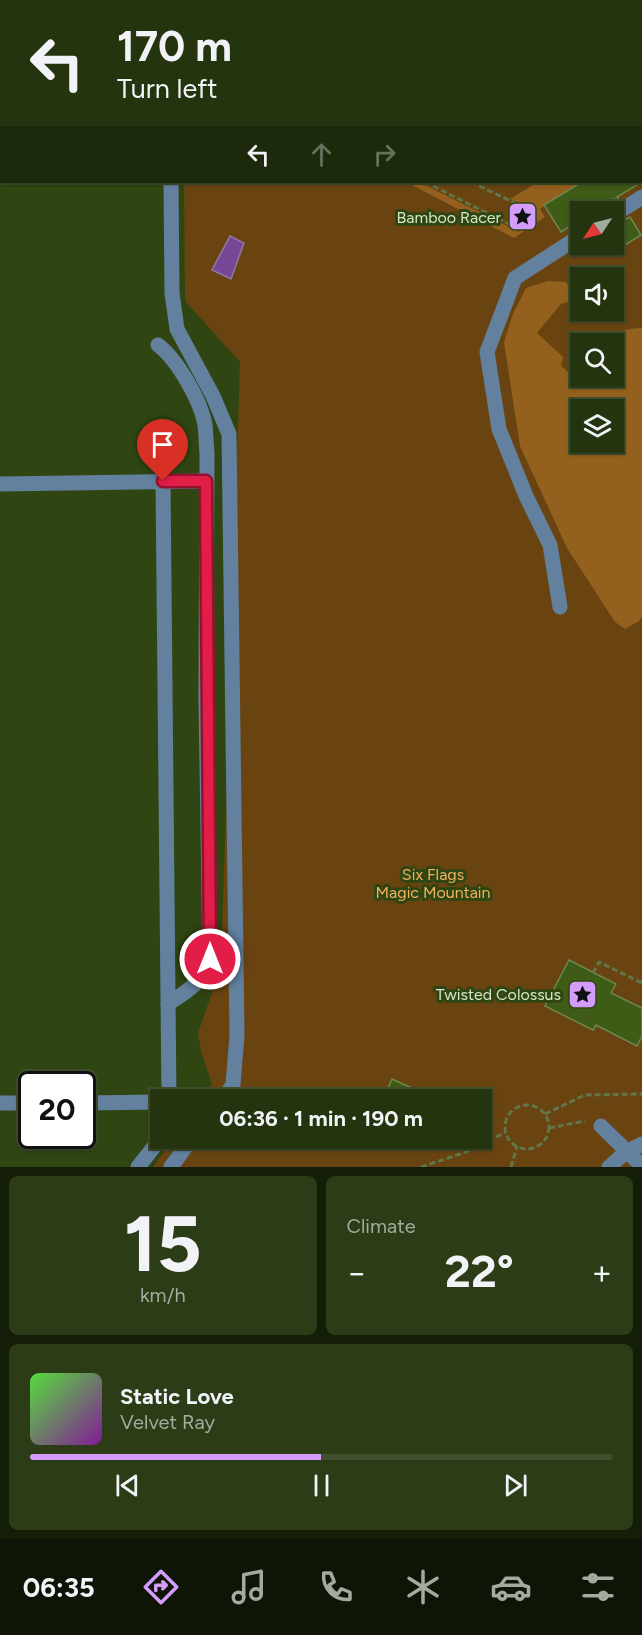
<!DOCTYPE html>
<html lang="en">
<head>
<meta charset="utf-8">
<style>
  :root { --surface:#23340e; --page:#2b3c17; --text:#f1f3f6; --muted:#a3aa9e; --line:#404f2e; --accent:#d49cfc }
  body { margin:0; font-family:Figtree,sans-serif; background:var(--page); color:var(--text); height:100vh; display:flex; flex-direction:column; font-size:22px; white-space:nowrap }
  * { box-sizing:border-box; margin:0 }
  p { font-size:20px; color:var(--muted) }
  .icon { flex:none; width:33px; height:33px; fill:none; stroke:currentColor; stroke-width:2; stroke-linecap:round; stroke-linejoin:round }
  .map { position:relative; height:1167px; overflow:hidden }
  .sheet { display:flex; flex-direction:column; gap:9px; padding:9px; background:#131d08; flex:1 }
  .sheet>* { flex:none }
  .hud { position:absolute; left:0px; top:0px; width:642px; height:183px; box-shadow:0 2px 4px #0004,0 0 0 2px var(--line); background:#23340e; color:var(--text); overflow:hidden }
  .needle { width:39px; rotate:235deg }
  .tools { position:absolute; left:570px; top:201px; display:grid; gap:12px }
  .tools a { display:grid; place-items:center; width:54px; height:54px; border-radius:0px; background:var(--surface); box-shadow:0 2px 4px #0004,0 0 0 2px var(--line); font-size:30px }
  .speed { position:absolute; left:18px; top:1071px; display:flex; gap:12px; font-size:30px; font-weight:700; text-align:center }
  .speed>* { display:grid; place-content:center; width:78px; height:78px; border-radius:50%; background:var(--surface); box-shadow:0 2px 4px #0004,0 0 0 2px var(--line); line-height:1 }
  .speed .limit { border:3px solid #111; border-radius:9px; background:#fff; color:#111 }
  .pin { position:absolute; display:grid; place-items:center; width:51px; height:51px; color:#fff; margin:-62px -26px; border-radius:50% 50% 50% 0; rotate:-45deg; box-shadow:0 0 6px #0007 }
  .pin .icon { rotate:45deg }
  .me { position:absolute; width:66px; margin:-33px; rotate:0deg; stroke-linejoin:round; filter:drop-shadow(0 0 4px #0008) }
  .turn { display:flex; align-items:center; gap:21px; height:126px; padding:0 18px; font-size:27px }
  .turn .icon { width:78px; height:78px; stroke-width:2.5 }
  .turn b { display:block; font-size:42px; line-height:51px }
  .lanes { display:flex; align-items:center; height:57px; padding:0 18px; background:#0003; justify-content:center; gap:30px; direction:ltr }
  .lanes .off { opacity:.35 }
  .big { font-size:45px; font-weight:700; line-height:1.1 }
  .sheet .card { flex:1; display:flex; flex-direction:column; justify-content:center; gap:9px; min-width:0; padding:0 21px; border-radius:9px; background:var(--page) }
  .sheet .dial { align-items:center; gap:0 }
  .dial b { font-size:78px; line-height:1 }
  .song { display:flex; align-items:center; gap:18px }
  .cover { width:72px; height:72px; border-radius:9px; background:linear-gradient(135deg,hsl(110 70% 55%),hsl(290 70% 35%)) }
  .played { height:6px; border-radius:3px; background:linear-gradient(90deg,var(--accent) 50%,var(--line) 50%) }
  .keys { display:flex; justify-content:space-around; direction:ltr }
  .heat { display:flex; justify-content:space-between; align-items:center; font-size:33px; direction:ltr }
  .sheet .tiles { flex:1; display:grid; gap:9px; grid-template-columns:1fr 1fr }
  .card:last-child { grid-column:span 2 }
  .trip { position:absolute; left:150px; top:1089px; width:342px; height:60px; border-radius:0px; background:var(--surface); box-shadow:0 2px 4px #0004,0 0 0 2px var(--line); font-weight:700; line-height:60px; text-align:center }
  .menu { display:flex; height:96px; justify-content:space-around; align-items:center; background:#0e1506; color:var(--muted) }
  .menu .icon { width:42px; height:42px }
  .menu .active { color:var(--accent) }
  .menu b { font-size:27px; color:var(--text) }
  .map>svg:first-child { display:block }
</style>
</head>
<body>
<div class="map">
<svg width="642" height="1167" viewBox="0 0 642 1167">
  <rect width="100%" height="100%" fill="#2f4612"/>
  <path fill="#694411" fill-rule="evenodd" d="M238,0H642V1167H153L173,1139L482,1138V1100L201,1099L212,1084L201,1051L198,1033L221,967L240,362L185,301L184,182H640V2ZM580,212H614V244H580ZM580,278H614V310H580ZM580,344H614V376H580ZM580,410H614V442H580Z"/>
  <g fill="#93611d" fill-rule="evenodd">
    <path d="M406,182H419L519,232L532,208L510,199L538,182H582L540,209L545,217L514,238Z"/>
    <path d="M548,281L566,282L576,299L561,304L537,333L563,357L561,366L579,382L583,377L614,376V344L606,343C614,331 628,328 642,328V616L639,621L625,629L615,622L567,548L520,446L504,342L513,314L526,288ZM580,410H614V442H580Z"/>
  </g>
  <path fill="#754795" stroke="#9276a4" stroke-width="1.5" d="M230,236L244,243L231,279L212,270Z"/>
  <g fill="#3e5c15" stroke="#6d8752" stroke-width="1.5">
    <path d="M582,182H642L617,197L619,200L614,204V199L594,212H580V220L561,232L544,205Z"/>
    <path d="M630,217L641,235L614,252V225Z"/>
    <path d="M569,960L616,984L611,993L642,1008V1036L637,1046L596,1025L593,1030L545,1006Z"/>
    <path d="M392,1079L438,1100H383Z"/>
  </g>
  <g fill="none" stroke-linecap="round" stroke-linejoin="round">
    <g stroke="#617649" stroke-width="3" stroke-dasharray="6 3" stroke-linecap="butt">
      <path d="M425,182L511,225"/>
      <path d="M471,182L521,206"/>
      <path d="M593,973L599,962L642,983"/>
      <circle cx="527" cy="1127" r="22"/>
      <path d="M545,1114L585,1095L642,1094"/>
      <path d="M549,1128L585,1121"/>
      <path d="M421,1167L466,1152L506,1132"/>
      <path d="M511,1167L517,1146"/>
    </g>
    <g stroke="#63809f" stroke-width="15">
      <path d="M223,2V0"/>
      <path d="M171,182L172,293L177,329L213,396L229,434L237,1035L233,1085L222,1100"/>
      <path d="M614,215L642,197"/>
      <path d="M158,345C177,359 201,401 205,425C206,434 206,443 207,453L206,700L210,959C203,983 188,990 168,1004"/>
      <path d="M163,481L169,1100"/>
      <path d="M0,484L206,481"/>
      <path d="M560,607L550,545L526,496L499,429L487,352L515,278L580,236"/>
      <path d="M0,1103H32"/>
      <path d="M82,1103L160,1102"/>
      <path d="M601,1126L642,1166"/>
      <path d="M138,1167L161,1138"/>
      <path d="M171,1167L192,1138"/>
      <path d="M609,1167L626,1152L642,1144"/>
    </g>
  </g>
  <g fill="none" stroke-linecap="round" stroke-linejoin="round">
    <defs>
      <path id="route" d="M163,481H206L210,959"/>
    </defs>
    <use href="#route" stroke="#92132f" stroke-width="15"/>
    <use href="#route" stroke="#e11d48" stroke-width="10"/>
  </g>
  <defs>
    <symbol id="sight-square" viewBox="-11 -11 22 22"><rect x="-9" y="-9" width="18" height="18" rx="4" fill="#d49cfc" stroke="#2f4612"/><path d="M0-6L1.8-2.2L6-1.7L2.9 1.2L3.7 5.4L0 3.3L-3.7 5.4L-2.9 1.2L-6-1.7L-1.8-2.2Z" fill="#111"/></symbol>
  </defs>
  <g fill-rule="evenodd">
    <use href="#sight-square" x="506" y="200" width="33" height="33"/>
    <use href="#sight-square" x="566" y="978" width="33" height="33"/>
  </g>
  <g text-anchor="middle" stroke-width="6" stroke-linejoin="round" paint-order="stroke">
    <g font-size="16" fill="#d6e4c8" stroke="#2f4612" text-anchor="end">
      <text x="501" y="223">Bamboo Racer</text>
      <text x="561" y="1000">Twisted Colossus</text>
    </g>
    <g font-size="16" fill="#f3b05d" stroke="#2f4612">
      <text x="433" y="880">Six Flags<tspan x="433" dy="18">Magic Mountain</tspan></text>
    </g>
  </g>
</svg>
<div class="tools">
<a><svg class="needle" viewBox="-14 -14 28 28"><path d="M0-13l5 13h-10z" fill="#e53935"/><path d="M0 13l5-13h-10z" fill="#a3aa9e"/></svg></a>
<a><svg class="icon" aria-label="sound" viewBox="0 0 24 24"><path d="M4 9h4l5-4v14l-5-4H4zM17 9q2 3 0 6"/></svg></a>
<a><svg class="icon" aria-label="search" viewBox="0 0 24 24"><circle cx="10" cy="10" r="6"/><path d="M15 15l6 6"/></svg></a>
<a><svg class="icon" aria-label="layers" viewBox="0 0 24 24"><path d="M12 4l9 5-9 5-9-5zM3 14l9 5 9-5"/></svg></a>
</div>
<div class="speed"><div class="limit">20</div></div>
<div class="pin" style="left:163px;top:481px;background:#d93025"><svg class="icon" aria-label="arrive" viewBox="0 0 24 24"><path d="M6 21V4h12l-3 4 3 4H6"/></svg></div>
<svg class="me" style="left:210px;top:959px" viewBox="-20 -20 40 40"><circle r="17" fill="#e11d48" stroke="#fff" stroke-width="3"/><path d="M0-11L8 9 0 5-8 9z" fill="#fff"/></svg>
<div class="trip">06:36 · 1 min · 190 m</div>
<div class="hud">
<div class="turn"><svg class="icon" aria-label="left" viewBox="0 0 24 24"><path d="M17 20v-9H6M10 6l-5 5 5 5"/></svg><div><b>170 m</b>Turn left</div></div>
<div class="lanes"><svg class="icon" aria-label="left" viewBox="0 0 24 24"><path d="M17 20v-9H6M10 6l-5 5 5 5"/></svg><svg class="icon off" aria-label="ahead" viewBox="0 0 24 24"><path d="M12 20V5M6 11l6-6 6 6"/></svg><svg class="icon off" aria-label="right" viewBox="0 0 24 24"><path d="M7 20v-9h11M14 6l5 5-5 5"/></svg></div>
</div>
</div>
<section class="sheet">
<div class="tiles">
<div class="card dial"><b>15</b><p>km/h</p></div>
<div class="card"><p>Climate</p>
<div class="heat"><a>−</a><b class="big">22°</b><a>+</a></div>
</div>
<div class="card">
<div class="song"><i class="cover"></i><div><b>Static Love</b><p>Velvet Ray</p></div></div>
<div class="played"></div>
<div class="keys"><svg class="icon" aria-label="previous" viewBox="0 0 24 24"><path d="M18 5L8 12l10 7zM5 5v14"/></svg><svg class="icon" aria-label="pause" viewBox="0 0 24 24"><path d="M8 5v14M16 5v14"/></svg><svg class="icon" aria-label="next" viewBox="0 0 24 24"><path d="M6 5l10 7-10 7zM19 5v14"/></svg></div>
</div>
</div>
</section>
<nav class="menu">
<b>06:35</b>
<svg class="icon active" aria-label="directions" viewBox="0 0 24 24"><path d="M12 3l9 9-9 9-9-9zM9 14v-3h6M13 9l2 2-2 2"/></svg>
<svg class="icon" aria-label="music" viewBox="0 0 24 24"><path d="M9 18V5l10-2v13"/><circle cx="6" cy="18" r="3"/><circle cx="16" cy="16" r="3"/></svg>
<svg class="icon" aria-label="phone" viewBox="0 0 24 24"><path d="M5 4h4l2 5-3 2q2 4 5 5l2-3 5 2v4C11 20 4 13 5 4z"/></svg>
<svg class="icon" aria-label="climate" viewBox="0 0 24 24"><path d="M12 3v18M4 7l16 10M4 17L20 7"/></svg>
<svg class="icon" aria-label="car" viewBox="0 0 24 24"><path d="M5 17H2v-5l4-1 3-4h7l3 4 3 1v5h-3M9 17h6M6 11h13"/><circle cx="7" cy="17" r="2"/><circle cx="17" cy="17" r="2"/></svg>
<svg class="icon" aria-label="filters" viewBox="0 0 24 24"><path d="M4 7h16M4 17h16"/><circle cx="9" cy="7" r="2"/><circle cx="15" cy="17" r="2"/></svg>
</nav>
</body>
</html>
